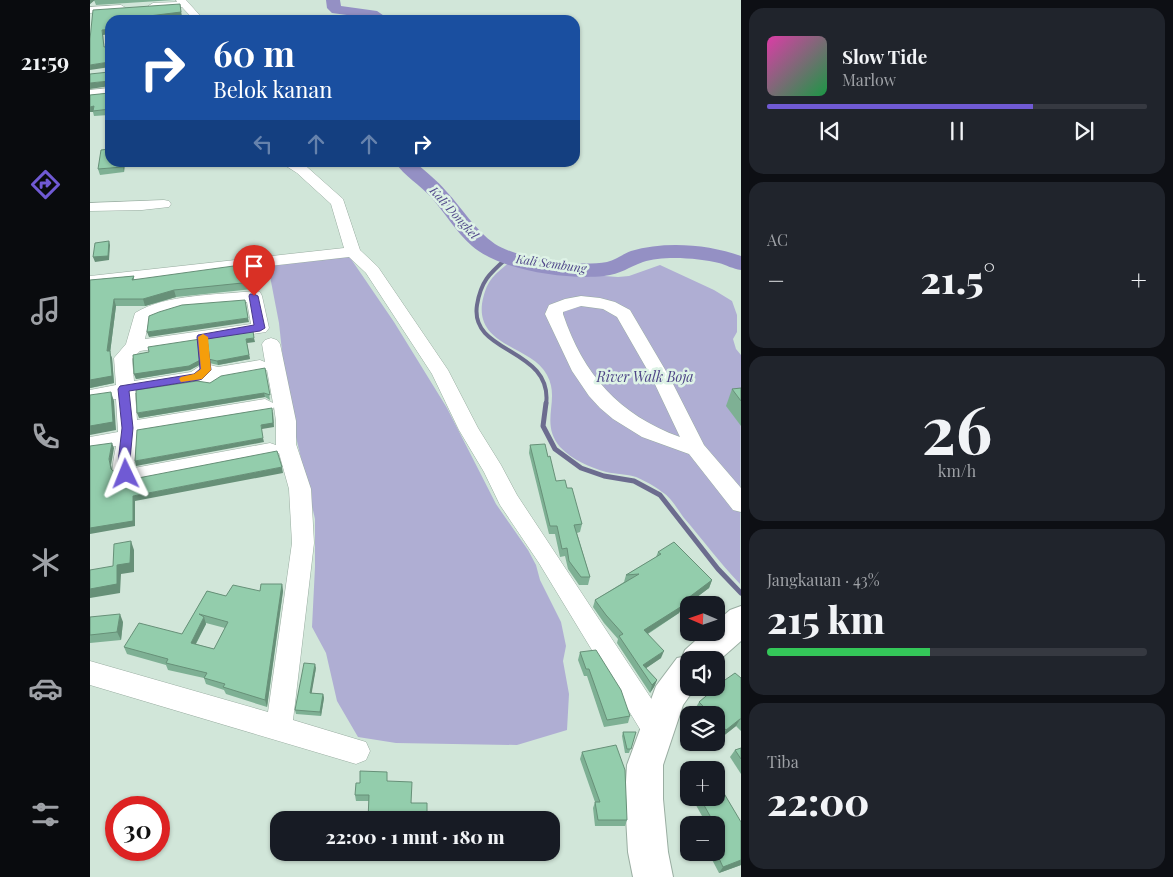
<!DOCTYPE html>
<html lang="id">
<head>
<meta charset="utf-8">
<style>
  :root { --surface:#171b24; --page:#20242c; --text:#f1f3f6; --muted:#9ea1a6; --line:#363941; --accent:#705ad4 }
  body { margin:0; font-family:"Playfair Display",serif; background:var(--page); color:var(--text); height:100vh; display:flex; flex-direction:column; font-size:19px; white-space:nowrap }
  * { box-sizing:border-box; margin:0 }
  p { font-size:16px; color:var(--muted) }
  .icon { flex:none; width:28px; height:28px; fill:none; stroke:currentColor; stroke-width:2; stroke-linecap:round; stroke-linejoin:round }
  .map { position:relative; flex:1; overflow:hidden }
  .side { display:flex; flex-direction:column; gap:8px; padding:8px; background:#0d0f14; width:432px }
  .side>* { flex:none }
  .top-card { position:absolute; left:15px; top:15px; width:475px; height:152px; border-radius:15px; box-shadow:0 1px 4px #0004; background:#1a4fa0; color:#fff; overflow:hidden }
  .needle { width:32px; rotate:272deg }
  .fabs { position:absolute; left:590px; top:596px; display:grid; gap:10px }
  .fabs a { display:grid; place-items:center; width:45px; height:45px; border-radius:10px; background:var(--surface); box-shadow:0 1px 4px #0004; font-size:25px }
  .speed { position:absolute; left:15px; top:796px; display:flex; gap:10px; font-size:25px; font-weight:700; text-align:center }
  .speed>* { display:grid; place-content:center; width:65px; height:65px; border-radius:50%; background:var(--surface); box-shadow:0 1px 4px #0004; line-height:1 }
  .speed .limit { border:8px solid #d22; background:#fff; color:#111 }
  .pin { position:absolute; display:grid; place-items:center; width:42px; height:42px; color:#fff; margin:-51px -21px; border-radius:50% 50% 50% 0; rotate:-45deg; box-shadow:0 0 5px #0007 }
  .pin .icon { rotate:45deg }
  .me { position:absolute; width:55px; margin:-28px; rotate:358deg; stroke-linejoin:round; filter:drop-shadow(0 0 4px #0008) }
  .turn { display:flex; align-items:center; gap:18px; height:105px; padding:0 25px; font-size:22px }
  .turn .icon { width:65px; height:65px; stroke-width:2.5 }
  .turn b { display:block; font-size:35px; line-height:42px }
  .lanes { display:flex; align-items:center; height:48px; padding:0 25px; background:#0003; justify-content:center; gap:25px; direction:ltr }
  .lanes .off { opacity:.35 }
  .big { font-size:38px; font-weight:800; line-height:1.1 }
  .side .widget { flex:1; display:flex; flex-direction:column; justify-content:center; gap:8px; min-width:0; padding:0 18px; border-radius:15px; background:var(--page) }
  .side .dial { align-items:center; gap:0 }
  .dial b { font-size:65px; line-height:1 }
  .song { display:flex; align-items:center; gap:15px }
  .cover { width:60px; height:60px; border-radius:8px; background:linear-gradient(135deg,hsl(320 70% 55%),hsl(140 70% 35%)) }
  .played { height:5px; border-radius:2px; background:linear-gradient(90deg,var(--accent) 70%,var(--line) 70%) }
  .keys { display:flex; justify-content:space-around; direction:ltr }
  .heat { display:flex; justify-content:space-between; align-items:center; font-size:28px; direction:ltr }
  .charge { height:8px; border-radius:4px; background:linear-gradient(90deg,#34c759 43%,var(--line) 0) }
  .trip { position:absolute; left:180px; top:811px; width:290px; height:50px; border-radius:15px; background:var(--surface); box-shadow:0 1px 4px #0004; font-weight:800; line-height:50px; text-align:center }
  main { display:flex; flex:1; min-height:0 }
  .menu { display:flex; flex-direction:column; width:90px; justify-content:space-around; align-items:center; background:#090b0e; color:var(--muted) }
  .menu .icon { width:35px; height:35px }
  .menu .active { color:var(--accent) }
  .menu b { font-size:22px; color:var(--text) }
  .map>svg:first-child { display:block }
</style>
</head>
<body>
<main>
<nav class="menu">
<b>21:59</b>
<svg class="icon active" aria-label="directions" viewBox="0 0 24 24"><path d="M12 3l9 9-9 9-9-9zM9 14v-3h6M13 9l2 2-2 2"/></svg>
<svg class="icon" aria-label="music" viewBox="0 0 24 24"><path d="M9 18V5l10-2v13"/><circle cx="6" cy="18" r="3"/><circle cx="16" cy="16" r="3"/></svg>
<svg class="icon" aria-label="phone" viewBox="0 0 24 24"><path d="M5 4h4l2 5-3 2q2 4 5 5l2-3 5 2v4C11 20 4 13 5 4z"/></svg>
<svg class="icon" aria-label="climate" viewBox="0 0 24 24"><path d="M12 3v18M4 7l16 10M4 17L20 7"/></svg>
<svg class="icon" aria-label="car" viewBox="0 0 24 24"><path d="M5 17H2v-5l4-1 3-4h7l3 4 3 1v5h-3M9 17h6M6 11h13"/><circle cx="7" cy="17" r="2"/><circle cx="17" cy="17" r="2"/></svg>
<svg class="icon" aria-label="filters" viewBox="0 0 24 24"><path d="M4 7h16M4 17h16"/><circle cx="9" cy="7" r="2"/><circle cx="15" cy="17" r="2"/></svg>
</nav>
<div class="map">
<svg width="651" height="877" viewBox="0 0 651 877">
  <rect width="100%" height="100%" fill="#d1e6d9"/>
  <g fill="#afaed3">
    <path d="M259,256L304,322L357,408L406,504L438,550L446,565L450,580L471,622L476,646L473,661L479,694L477,730L427,745L306,743L268,737L247,701L236,653L222,627L225,567V519L197,398L189,323L178,266Z"/>
    <path d="M420,262L472,273L528,277L539,276L570,265L624,290L642,301L647,315V332L643,339L646,349L651,355L650,584C630,563 613,540 594,518C588,510 581,497 572,492C565,486 555,481 546,477C537,474 526,474 516,472C501,468 481,459 470,447C449,422 471,400 457,375C442,346 387,347 392,304C396,282 402,276 420,262Z"/>
  </g>
  <g fill="none" stroke-linecap="round" stroke-linejoin="round">
    <path stroke="#6c6c8f" stroke-width="4" d="M417,258C399,274 391,281 387,305C379,355 464,347 456,405"/>
    <path stroke="#6c6c8f" stroke-width="5" d="M456,403L453,426L465,449L491,468L514,476L544,481L570,495L628,569L651,593"/>
    <g fill="#9490c4" fill-rule="evenodd">
      <path d="M236,0H250L251,6L287,11L300,20H283L279,18L242,13L237,8Z"/>
      <path d="M305,162H325C336,172 347,180 356,191C372,208 385,230 405,244C431,260 487,267 517,262C526,260 533,254 541,251C575,241 617,244 651,256V270C643,269 636,265 629,263C609,258 573,255 553,262C539,267 531,274 514,276C477,280 411,271 382,246C366,232 355,213 341,197C330,185 314,176 305,162Z"/>
    </g>
    <defs>
      <g id="minor">
        <path d="M86,0H96L114,20H104L92,7L63,9L58,6L63,3L87,2Z"/>
        <path d="M31,5L36,8L34,10L0,13V7Z"/>
        <path d="M20,88V96L0,98V90Z"/>
        <path d="M190,162H208L217,167L253,199L270,250L288,267L358,370L388,428L411,465L427,495L576,721L579,730L576,739L566,743L556,739L449,563L410,505L394,472L369,430L342,374L276,273L259,257L0,286V276L254,248L241,204L207,173Z"/>
        <path d="M74,200L79,201L81,204L79,207L52,210L0,211V203Z"/>
        <path d="M164,291L170,292L172,296L179,328L176,332L50,351L42,359L44,381L101,372L110,366L116,364L128,367L170,360L175,362L172,344L175,340L181,338L187,340L190,344L206,421V444L221,489L224,543L203,720L276,742L280,751L276,760L266,764L0,685V661L178,712L202,543L199,489L189,453L180,457L40,484C17,477 23,465 26,446L0,451V437L28,432L26,399L0,402V390L26,385L24,358L36,344L45,313C75,294 128,295 164,291ZM157,302L161,324L55,339L59,319C83,304 129,305 157,302ZM177,370L183,403L175,399L47,420L45,393L108,383C116,386 125,387 131,379ZM184,407L186,421V445L180,443L44,468L47,433L175,413L182,411Z"/>
        <path d="M491,296L510,298L525,302L540,310L580,378L614,445L651,488V512L643,510L599,454L552,437L523,419L510,408L499,396L482,371L455,314L459,305L475,299ZM491,306L513,309L527,317L562,378L590,437C529,415 493,374 473,314V312Z"/>
      </g>
      <path id="major" d="M651,606V641L626,663V660H599V688H605L593,705L573,765V799L578,852L583,877H543L538,852L535,799L537,765L566,686L587,658L592,657L595,650L615,632H626V622L640,610Z"/>
    </defs>
    <use href="#minor" stroke="#99ada1" stroke-width="1"/>
    <use href="#major" stroke="#99ada1" stroke-width="2"/>
    <use href="#minor" fill="#fff" fill-rule="evenodd"/>
    <use href="#major" fill="#fff" fill-rule="evenodd"/>
  </g>
  <g fill="#7eb094" fill-rule="evenodd">
    <path d="M0,0H84L6,5L4,0L0,4Z"/>
    <path d="M20,92V128L19,129L17,123L19,115L4,116L3,112H0V95L19,93Z"/>
    <path d="M19,149L35,162L34,172L10,175L8,169Z"/>
    <path d="M44,276V279L162,282L163,289L86,297L55,306H26L20,353L22,358L24,383L0,388V280Z"/>
    <path d="M165,342L157,343L160,359L128,365L115,362L100,370L46,379L44,374L43,355Z"/>
    <path d="M175,368L180,400L175,397L49,418L120,383Z"/>
    <path d="M651,388V426L636,406L642,389Z"/>
    <path d="M440,445L458,457L466,481L477,488L492,524L490,532L487,533L500,577L498,585H489L478,569L475,556L470,557L465,534H459L439,453Z"/>
    <path d="M568,552L622,580L619,588L591,609L589,613L558,634L571,658L556,668L567,680L564,687L560,693L527,643L528,639L514,623L503,607L505,600L534,582L536,575L566,557Z"/>
    <path d="M192,584L193,591L177,707L136,694L134,690L116,684L114,678L78,670L76,665L37,654L34,647L92,634L117,591L136,596L170,591ZM116,623L135,628L124,649L106,644L116,624Z"/>
    <path d="M0,617L33,622L31,640L0,643Z"/>
    <path d="M490,652L540,716L538,723L514,727L497,676H494L488,660Z"/>
    <path d="M226,668L221,693L233,694L234,698L231,716L206,714L205,710Z"/>
    <path d="M651,678V731L646,726L632,737L626,731V715H611L605,709L609,702L616,696L615,695L619,688L632,682Z"/>
    <path d="M533,732H546L539,753H535L532,736Z"/>
    <path d="M651,748V774L640,757L645,750Z"/>
    <path d="M492,752L537,820L535,826H505L503,808L505,802L490,759Z"/>
    <path d="M598,775H599V791L594,783Z"/>
    <path d="M297,781L322,803L337,820L279,801H266L265,795L270,783Z"/>
    <path d="M602,798H626L651,822V865L629,873L618,852H626V825H617Z"/>
  </g>
  <g fill="#679078">
    <path d="M0,0H5L0,4Z"/>
    <path d="M90,4L92,17L66,20H44L43,18Z"/>
    <path d="M20,29V34L13,35L15,51L12,30Z"/>
    <path d="M19,62L20,67L0,70V65Z"/>
    <path d="M19,81L20,86L0,89V83Z"/>
    <path d="M4,106L3,112H0V107Z"/>
    <path d="M33,162H35L34,172L33,167Z"/>
    <path d="M19,241L20,245L19,260L5,262L3,257Z"/>
    <path d="M84,290L86,297L55,306L53,299Z"/>
    <path d="M24,299L26,306L20,353L22,358L24,383L0,388V380L17,351Z"/>
    <path d="M158,318L159,322L59,337L57,332Z"/>
    <path d="M164,338L165,342L157,343L156,339Z"/>
    <path d="M159,355L160,359L128,365L127,361Z"/>
    <path d="M114,358L115,362L100,370L46,379L44,374Z"/>
    <path d="M21,392L24,401L26,430L0,435V426Z"/>
    <path d="M174,393L175,397L49,418L47,413Z"/>
    <path d="M183,412L184,427L172,429L171,425Z"/>
    <path d="M173,438L174,442L46,466L45,461Z"/>
    <path d="M22,443L24,448L21,465L23,474L21,469L19,459Z"/>
    <path d="M192,467L193,473L45,501V526L0,534V528L43,496Z"/>
    <path d="M41,541L44,550V572L31,574L30,593L0,598V589L27,565Z"/>
    <path d="M622,580L619,588L591,609L589,613L552,637L554,630Z"/>
    <path d="M192,584L193,591L177,707L175,700Z"/>
    <path d="M30,614L33,622L31,640L27,632Z"/>
    <path d="M114,617L116,624L103,649L101,643Z"/>
    <path d="M574,651L571,658L552,671L553,665Z"/>
    <path d="M225,664L226,668L221,697L220,693Z"/>
    <path d="M567,680L564,687L560,693L562,685Z"/>
    <path d="M233,694L234,698L231,716L230,712Z"/>
    <path d="M650,719L646,726L632,737L636,730Z"/>
    <path d="M651,860V865L629,873L633,867Z"/>
  </g>
  <g fill="#93cdac" stroke="#679078" fill-rule="evenodd">
    <path d="M90,4L91,12L43,18L44,20H20V29L12,30L14,47L20,46V64L19,62L0,65V39L3,10Z"/>
    <path d="M20,71V82L19,81L0,83V74L19,72Z"/>
    <path d="M20,92V123H17L20,109L3,111L4,106L0,107V95L19,93Z"/>
    <path d="M20,139V162H33V167L8,169L11,150L19,149Z"/>
    <path d="M19,241L18,256L3,257L5,243Z"/>
    <path d="M158,264L162,282L84,290L53,299H24L17,351H20L22,376L0,380V280L44,276L42,280Z"/>
    <path d="M155,300L158,318L57,332L59,316L69,312L92,305Z"/>
    <path d="M163,331L164,338L156,339L159,355L127,361L114,358L99,366L44,374L43,355L59,352L58,347Z"/>
    <path d="M175,368L180,395L174,393L47,413L46,390L107,381L120,383L131,376Z"/>
    <path d="M651,388V401L642,389Z"/>
    <path d="M21,392L23,422L0,426V395Z"/>
    <path d="M182,408L183,423L171,425L173,438L45,461L47,430Z"/>
    <path d="M22,443L19,459L21,469L30,477L38,480L187,451L192,467L43,496V521L0,528V446Z"/>
    <path d="M455,444L458,457L460,456L466,481L475,480L477,488H482L492,524L484,525L500,577H491L479,561L477,548L472,549L467,526H460L440,445Z"/>
    <path d="M41,541L40,563L27,565V584L0,589V570L23,566L24,544Z"/>
    <path d="M584,542L622,580L590,604L592,606L554,630L574,651L553,665L567,680L562,685L529,636L533,634L516,615L505,600L549,574L536,575L571,554L568,552Z"/>
    <path d="M171,584H192L175,700L133,687L135,684L114,678L117,673L76,663L78,659L34,647L49,623L92,634L117,591L136,596L143,585L170,591ZM109,614L138,622L124,649L101,643L114,617Z"/>
    <path d="M30,614L27,632L0,635V617Z"/>
    <path d="M506,650L531,690L540,716L517,720L499,669H496L490,652Z"/>
    <path d="M214,663L225,664L220,693L233,694L230,712L205,710Z"/>
    <path d="M645,673L651,678V719H650L636,730L626,719V715H622L609,702L622,691L619,688H626V682L629,680L632,682Z"/>
    <path d="M533,732H546L541,749H537Z"/>
    <path d="M526,745L535,770L537,820H508L505,802H510L492,752Z"/>
    <path d="M651,748V759L645,750Z"/>
    <path d="M270,771L297,772V781L322,782L321,803H337V820H278L279,795H265L266,783H270Z"/>
    <path d="M626,780L651,822V860L633,867L626,852V833L629,832L610,798H626Z"/>
  </g>
  <path fill="#705ad4" stroke="#493a8a" d="M160,294H164L168,296L175,328L170,331L117,339L121,370L112,379L109,380L39,391L43,428L39,470L42,474L40,477H32L27,471L32,428L28,389L30,386L104,374L110,369L107,337L108,335L164,325L159,296Z"/>
  <path fill="#f59e0b" d="M113,334L118,337L121,370L112,379L91,382L89,379L91,377L104,374L111,369L108,337Z"/>
  <g text-anchor="middle" stroke-width="5" stroke-linejoin="round" paint-order="stroke">
    <g font-size="12" font-style="italic" fill="#51488a" stroke="#def3e6">
      <text transform="translate(364 213) rotate(48)" y="4">Kali Dongkel</text>
      <text transform="translate(461 264) rotate(8)" y="4">Kali Sembung</text>
    </g>
    <g font-size="14" font-style="italic" fill="#4e4587" stroke="#def3e6">
      <text x="555" y="382">River Walk Boja</text>
    </g>
  </g>
</svg>
<div class="fabs">
<a><svg class="needle" viewBox="-14 -14 28 28"><path d="M0-13l5 13h-10z" fill="#e53935"/><path d="M0 13l5-13h-10z" fill="#9ea1a6"/></svg></a>
<a><svg class="icon" aria-label="sound" viewBox="0 0 24 24"><path d="M4 9h4l5-4v14l-5-4H4zM17 9q2 3 0 6"/></svg></a>
<a><svg class="icon" aria-label="layers" viewBox="0 0 24 24"><path d="M12 4l9 5-9 5-9-5zM3 14l9 5 9-5"/></svg></a>
<a>+</a>
<a>−</a>
</div>
<div class="speed"><div class="limit">30</div></div>
<div class="pin" style="left:164px;top:296px;background:#d93025"><svg class="icon" aria-label="arrive" viewBox="0 0 24 24"><path d="M6 21V4h12l-3 4 3 4H6"/></svg></div>
<svg class="me" style="left:36px;top:474px" viewBox="-20 -20 40 40"><path d="M0-17L14 15 0 8-14 15z" fill="#705ad4" stroke="#fff" stroke-width="4"/></svg>
<div class="trip">22:00 · 1 mnt · 180 m</div>
<div class="top-card">
<div class="turn"><svg class="icon" aria-label="right" viewBox="0 0 24 24"><path d="M7 20v-9h11M14 6l5 5-5 5"/></svg><div><b>60 m</b>Belok kanan</div></div>
<div class="lanes"><svg class="icon off" aria-label="left" viewBox="0 0 24 24"><path d="M17 20v-9H6M10 6l-5 5 5 5"/></svg><svg class="icon off" aria-label="ahead" viewBox="0 0 24 24"><path d="M12 20V5M6 11l6-6 6 6"/></svg><svg class="icon off" aria-label="ahead" viewBox="0 0 24 24"><path d="M12 20V5M6 11l6-6 6 6"/></svg><svg class="icon" aria-label="right" viewBox="0 0 24 24"><path d="M7 20v-9h11M14 6l5 5-5 5"/></svg></div>
</div>
</div>
<section class="side">
<div class="widget">
<div class="song"><i class="cover"></i><div><b>Slow Tide</b><p>Marlow</p></div></div>
<div class="played"></div>
<div class="keys"><svg class="icon" aria-label="previous" viewBox="0 0 24 24"><path d="M18 5L8 12l10 7zM5 5v14"/></svg><svg class="icon" aria-label="pause" viewBox="0 0 24 24"><path d="M8 5v14M16 5v14"/></svg><svg class="icon" aria-label="next" viewBox="0 0 24 24"><path d="M6 5l10 7-10 7zM19 5v14"/></svg></div>
</div>
<div class="widget"><p>AC</p>
<div class="heat"><a>−</a><b class="big">21.5°</b><a>+</a></div>
</div>
<div class="widget dial"><b>26</b><p>km/h</p></div>
<div class="widget"><p>Jangkauan · 43%</p><b class="big">215 km</b><div class="charge"></div></div>
<div class="widget"><p>Tiba</p><b class="big">22:00</b></div>
</section>
</main>
</body>
</html>
